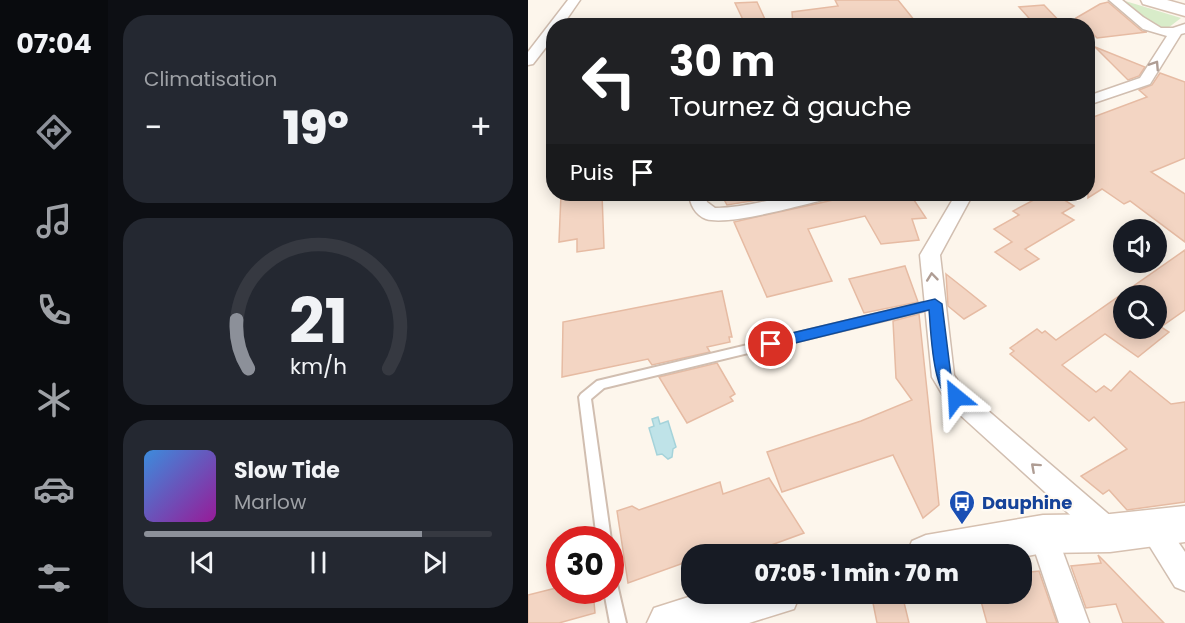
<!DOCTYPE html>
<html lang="fr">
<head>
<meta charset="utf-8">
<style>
  :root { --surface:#171b24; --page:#242831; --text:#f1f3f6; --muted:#9ea1a6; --line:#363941; --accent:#8c9099 }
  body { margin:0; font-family:Poppins,sans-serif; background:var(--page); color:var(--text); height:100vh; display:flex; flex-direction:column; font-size:22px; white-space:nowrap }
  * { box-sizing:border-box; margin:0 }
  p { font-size:20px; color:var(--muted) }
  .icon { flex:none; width:33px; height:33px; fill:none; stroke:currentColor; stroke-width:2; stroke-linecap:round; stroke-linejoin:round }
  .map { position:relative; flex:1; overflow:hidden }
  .side { display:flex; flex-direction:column; gap:15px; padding:15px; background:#0d0f14; width:420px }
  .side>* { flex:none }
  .guide { position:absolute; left:18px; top:18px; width:549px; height:183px; border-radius:24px; box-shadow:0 3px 15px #0003; background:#202124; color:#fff; overflow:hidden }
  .buttons { position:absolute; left:585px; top:219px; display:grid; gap:12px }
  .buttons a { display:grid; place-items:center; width:54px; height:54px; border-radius:50%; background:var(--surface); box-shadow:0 3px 15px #0003; font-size:30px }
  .speed { position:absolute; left:18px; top:526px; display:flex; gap:12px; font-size:30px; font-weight:700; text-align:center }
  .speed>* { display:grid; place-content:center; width:78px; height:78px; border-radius:50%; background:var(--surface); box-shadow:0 3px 15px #0003; line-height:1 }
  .speed .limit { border:9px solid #d22; background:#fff; color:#111 }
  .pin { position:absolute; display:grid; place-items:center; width:51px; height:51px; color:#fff; margin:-26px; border:3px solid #fff; border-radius:50%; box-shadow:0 2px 6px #0007 }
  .me { position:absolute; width:66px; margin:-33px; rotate:333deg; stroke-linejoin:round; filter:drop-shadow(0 0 4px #0008) }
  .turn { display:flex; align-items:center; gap:21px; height:126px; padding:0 24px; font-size:27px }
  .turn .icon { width:78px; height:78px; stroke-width:2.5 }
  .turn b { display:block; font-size:42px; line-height:51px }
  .then { display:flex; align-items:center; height:57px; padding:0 24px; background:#0003; gap:12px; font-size:22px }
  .big { font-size:45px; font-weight:800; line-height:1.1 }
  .side .card { flex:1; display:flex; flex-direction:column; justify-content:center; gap:9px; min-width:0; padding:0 21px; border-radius:24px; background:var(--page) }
  .side .dial { align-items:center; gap:0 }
  .dial svg { height:156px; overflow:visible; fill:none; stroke:var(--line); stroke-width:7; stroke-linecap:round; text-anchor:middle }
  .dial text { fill:var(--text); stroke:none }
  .song { display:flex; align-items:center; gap:18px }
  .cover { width:72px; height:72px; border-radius:9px; background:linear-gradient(135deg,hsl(210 70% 55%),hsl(300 70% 35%)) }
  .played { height:6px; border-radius:3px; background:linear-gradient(90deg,var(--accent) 80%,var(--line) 80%) }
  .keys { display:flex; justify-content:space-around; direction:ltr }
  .heat { display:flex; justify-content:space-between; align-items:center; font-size:33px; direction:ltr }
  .trip { position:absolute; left:153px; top:544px; width:351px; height:60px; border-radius:24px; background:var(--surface); box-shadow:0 3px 15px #0003; font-weight:800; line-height:60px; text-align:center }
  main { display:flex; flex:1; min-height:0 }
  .menu { display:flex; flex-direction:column; width:108px; justify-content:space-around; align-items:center; background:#090b0e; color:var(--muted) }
  .menu .icon { width:42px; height:42px }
  .menu .current { color:var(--accent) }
  .menu b { font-size:27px; color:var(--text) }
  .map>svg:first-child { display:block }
</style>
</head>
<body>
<main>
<nav class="menu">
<b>07:04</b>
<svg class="icon current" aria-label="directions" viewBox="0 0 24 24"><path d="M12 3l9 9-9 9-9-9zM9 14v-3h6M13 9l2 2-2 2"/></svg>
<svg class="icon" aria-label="music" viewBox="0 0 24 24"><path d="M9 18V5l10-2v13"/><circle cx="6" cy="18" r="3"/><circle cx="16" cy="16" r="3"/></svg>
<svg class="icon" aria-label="phone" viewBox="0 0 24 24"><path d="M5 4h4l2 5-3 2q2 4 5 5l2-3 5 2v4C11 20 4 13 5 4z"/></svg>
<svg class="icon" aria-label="climate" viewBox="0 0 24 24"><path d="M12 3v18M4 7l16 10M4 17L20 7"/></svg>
<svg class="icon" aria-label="car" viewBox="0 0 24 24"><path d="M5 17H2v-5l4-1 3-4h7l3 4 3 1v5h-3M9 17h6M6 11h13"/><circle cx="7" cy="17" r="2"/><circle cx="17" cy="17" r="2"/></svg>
<svg class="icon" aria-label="filters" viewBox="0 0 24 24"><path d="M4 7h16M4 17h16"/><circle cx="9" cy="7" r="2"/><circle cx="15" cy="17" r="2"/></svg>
</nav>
<section class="side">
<div class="card"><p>Climatisation</p>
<div class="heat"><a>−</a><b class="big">19°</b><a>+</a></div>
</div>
<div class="card dial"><svg viewBox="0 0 100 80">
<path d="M14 69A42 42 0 1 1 86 69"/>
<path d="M14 69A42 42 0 0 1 8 44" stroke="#8c9099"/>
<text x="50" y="56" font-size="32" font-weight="700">21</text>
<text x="50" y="72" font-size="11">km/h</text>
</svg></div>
<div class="card">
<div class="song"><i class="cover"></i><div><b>Slow Tide</b><p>Marlow</p></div></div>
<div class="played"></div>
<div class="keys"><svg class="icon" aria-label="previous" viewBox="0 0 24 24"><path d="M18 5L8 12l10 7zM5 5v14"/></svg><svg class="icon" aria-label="pause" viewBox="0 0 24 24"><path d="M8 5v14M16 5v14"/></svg><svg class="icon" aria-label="next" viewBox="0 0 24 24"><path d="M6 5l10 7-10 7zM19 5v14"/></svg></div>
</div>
</section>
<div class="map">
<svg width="657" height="623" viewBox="0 0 657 623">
  <rect width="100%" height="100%" fill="#fdf6ec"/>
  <path fill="#d8ecc9" d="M594,0L653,18L636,31L630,29Z"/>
  <path fill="#bfe3e8" stroke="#a5d3da" stroke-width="1.5" d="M130,417L132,424L140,421L148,447L145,449L144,457L140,459L134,454L129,455L121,428L126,426L124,419Z"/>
  <g fill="#f3d5c3" stroke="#e6bba3" stroke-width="1.5" fill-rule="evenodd">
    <path d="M307,0H370L391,26H265L264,12L310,6Z"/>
    <path d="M229,2L240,26H218L207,3Z"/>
    <path d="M580,2L614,31L619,32L569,38L560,29V26H556L548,18L572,4Z"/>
    <path d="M516,5L536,26H508L491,7Z"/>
    <path d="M567,47L617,67L611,76L600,80Z"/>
    <path d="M632,73L657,82V158L623,172L657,194V242L602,201L596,204L574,189L560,198V119L619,97L611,90L624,85Z"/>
    <path d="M33,194H74L76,248L49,252V239L31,242Z"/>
    <path d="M193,194H266L199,205Z"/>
    <path d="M310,194H382L398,218L384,219L391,240L353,244L337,216L280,229L304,281L239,297L206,222L305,200Z"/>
    <path d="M517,194H527L546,206L534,213L546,220L497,249L511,259L492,270L467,252L484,242L466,229L491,215L485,211Z"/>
    <path d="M657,250V310L633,327L641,332L610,357L577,334L534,365L568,392L576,386L583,391L602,371L643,404L657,402V502L599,510L581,490L575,494L553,476L599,449L566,417L561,421L482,354L486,351L482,348L509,329L514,333L517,331L528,340ZM596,296H628V328H596Z"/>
    <path d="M377,266L390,302L336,313L321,279Z"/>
    <path d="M418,274L437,289L458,306L436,319L420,306Z"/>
    <path d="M194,291L204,337H201L202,342L179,347L182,352L124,365L120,359L34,377L35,322Z"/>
    <path d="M391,314L411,505L395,518L365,455L254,492L239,452L333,421L384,400L368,378L365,321Z"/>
    <path d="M189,363L207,394L202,397L205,401L159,423L131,377Z"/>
    <path d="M241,478L276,533L216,555H164V560L100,583L89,511L104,506L111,510L192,482L195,494Z"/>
    <path d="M570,555L577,562L636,623H595L588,604L558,608L543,566L573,563Z"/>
    <path d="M511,571L529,623H459L451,594H494V573Z"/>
    <path d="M32,587V591H65L67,613L31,623H0V595Z"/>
    <path d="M360,594H374L381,623H349L344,598Z"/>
  </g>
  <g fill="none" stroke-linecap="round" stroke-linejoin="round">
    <defs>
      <g id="lane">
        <path d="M407,300L411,301L412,304L411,307L76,388L63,399L83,540H69L51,397L53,394L69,381Z"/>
        <path d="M82,577L87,579L89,584L98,623H82L76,591H82Z"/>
      </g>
      <g id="street">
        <path d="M40,0H52L34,26H26V37L5,64L0,65V52Z"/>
        <path d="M581,0H594L615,17L633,28H645L657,24V33L653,34L622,84L560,105V96L612,78L639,36L615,29Z"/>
        <path d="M161,194H177L179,202L187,208C228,208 267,189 308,194L305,198L299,199C273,205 201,226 178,219C167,215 162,204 161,194Z"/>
        <path d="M428,194H445L412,255L426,375L436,390L592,524L596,533L592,542L582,546L572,542L420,404L404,377L392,255Z"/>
        <path d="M625,516L635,520L657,552V591L647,587L611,529L615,520Z"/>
        <path d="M515,521L525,525L561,623H531L501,534L505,525Z"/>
      </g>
      <g id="secondary">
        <path d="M613,0H639L657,5V16L615,4Z"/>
        <path d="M657,506V542L582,552L515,553L494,557V555H378L384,541L398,535L515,515L582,514Z"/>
        <path d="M170,594H272L266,609L221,623H119L126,608Z"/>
      </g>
    </defs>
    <use href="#lane" stroke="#d1beb0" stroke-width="4"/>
    <use href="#street" stroke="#d1beb0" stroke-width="3"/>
    <use href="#secondary" stroke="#d6c0b0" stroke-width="3"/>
    <use href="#lane" fill="#fff" fill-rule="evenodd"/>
    <use href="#street" fill="#fff" fill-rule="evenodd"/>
    <use href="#secondary" fill="#fff" fill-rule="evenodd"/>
  </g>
  <defs><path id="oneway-chevron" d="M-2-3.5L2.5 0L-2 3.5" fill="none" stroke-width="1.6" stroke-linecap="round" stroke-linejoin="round" transform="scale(1.5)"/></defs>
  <g stroke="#af9d94">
    <use href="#oneway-chevron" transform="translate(627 65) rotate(-57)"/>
    <use href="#oneway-chevron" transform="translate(404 277) rotate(-96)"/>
    <use href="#oneway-chevron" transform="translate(507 467) rotate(-138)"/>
  </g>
  <path fill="#1a73e8" stroke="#114b97" stroke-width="1.5" d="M407,299L414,304L423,376L436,397L433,401C404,411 403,328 401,310L243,349L236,344L243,338Z"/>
  <defs>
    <symbol id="bus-pin" viewBox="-11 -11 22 30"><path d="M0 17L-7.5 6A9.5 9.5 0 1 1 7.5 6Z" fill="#1a4fb4" stroke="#fffaf3"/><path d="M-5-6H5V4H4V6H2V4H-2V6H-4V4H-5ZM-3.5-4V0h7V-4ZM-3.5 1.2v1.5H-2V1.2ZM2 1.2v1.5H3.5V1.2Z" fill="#fff"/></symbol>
  </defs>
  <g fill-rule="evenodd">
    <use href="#bus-pin" x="419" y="488" width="30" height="40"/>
  </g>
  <g text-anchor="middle" stroke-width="4.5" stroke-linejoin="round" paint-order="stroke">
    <g font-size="18" font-weight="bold" fill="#164399" stroke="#fffaf3" text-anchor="start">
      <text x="454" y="509">Dauphine</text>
    </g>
  </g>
</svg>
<div class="buttons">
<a><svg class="icon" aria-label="sound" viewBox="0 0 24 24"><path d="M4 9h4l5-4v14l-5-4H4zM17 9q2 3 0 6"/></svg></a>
<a><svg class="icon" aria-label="search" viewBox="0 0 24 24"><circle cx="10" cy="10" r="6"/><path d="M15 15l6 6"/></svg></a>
</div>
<div class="speed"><div class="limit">30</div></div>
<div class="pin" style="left:243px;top:344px;background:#d93025"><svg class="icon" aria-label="arrive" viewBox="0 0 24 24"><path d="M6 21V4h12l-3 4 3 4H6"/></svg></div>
<svg class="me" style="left:428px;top:397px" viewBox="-20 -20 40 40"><path d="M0-17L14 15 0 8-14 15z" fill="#1a73e8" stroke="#fff" stroke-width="4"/></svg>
<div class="trip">07:05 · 1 min · 70 m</div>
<div class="guide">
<div class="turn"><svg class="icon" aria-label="left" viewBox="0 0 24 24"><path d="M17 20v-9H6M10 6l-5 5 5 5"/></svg><div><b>30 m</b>Tournez à gauche</div></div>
<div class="then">Puis<svg class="icon" aria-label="arrive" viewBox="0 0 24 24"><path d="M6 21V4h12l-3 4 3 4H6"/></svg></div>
</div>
</div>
</main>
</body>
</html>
